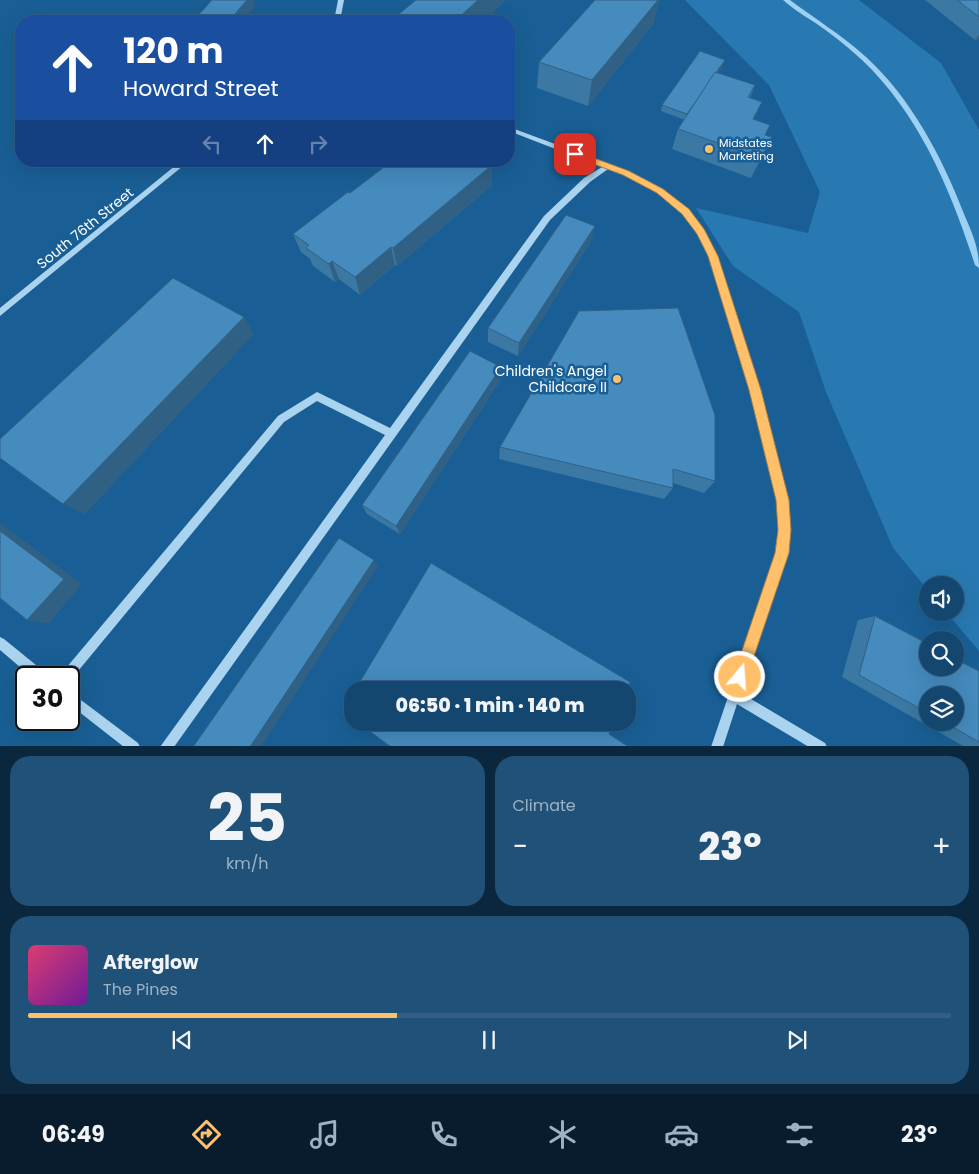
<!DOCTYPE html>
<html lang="en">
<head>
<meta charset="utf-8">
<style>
  :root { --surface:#134770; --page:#205178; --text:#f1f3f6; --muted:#9db2c3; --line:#325f83; --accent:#ffc069 }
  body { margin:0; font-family:Poppins,sans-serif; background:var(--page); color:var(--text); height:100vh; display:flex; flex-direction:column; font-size:19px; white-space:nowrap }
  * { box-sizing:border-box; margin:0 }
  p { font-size:16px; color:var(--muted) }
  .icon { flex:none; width:28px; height:28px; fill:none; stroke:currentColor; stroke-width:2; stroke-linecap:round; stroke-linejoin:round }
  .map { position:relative; height:746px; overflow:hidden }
  .drawer { display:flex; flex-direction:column; gap:10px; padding:10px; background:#0a273e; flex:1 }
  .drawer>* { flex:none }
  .banner { position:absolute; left:15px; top:15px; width:500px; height:152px; border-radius:20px; box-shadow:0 5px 20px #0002,0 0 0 1px var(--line); background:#1a4fa0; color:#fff; overflow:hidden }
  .tools { position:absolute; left:919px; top:576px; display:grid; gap:10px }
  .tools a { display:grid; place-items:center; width:45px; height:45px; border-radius:50%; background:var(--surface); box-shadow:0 5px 20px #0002,0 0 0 1px var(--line); font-size:25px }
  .speed { position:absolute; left:15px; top:666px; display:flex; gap:10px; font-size:25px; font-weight:700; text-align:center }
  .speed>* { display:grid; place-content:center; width:65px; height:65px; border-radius:50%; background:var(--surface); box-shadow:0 5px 20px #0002,0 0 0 1px var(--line); line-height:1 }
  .speed .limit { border:2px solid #111; border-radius:8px; background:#fff; color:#111 }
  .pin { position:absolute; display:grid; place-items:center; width:42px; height:42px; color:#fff; margin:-21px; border-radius:10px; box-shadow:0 2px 8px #0006 }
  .me { position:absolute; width:55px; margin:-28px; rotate:18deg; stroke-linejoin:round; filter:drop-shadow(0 0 4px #0008) }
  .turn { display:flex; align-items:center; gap:18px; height:105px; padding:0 25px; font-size:22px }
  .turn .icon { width:65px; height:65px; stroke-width:2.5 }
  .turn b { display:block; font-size:35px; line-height:42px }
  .lanes { display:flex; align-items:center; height:48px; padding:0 25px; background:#0003; justify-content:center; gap:25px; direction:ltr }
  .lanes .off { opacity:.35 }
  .big { font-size:38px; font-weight:800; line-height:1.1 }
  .drawer .widget { flex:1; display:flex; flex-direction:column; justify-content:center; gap:8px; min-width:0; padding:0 18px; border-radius:20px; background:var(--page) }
  .drawer .dial { align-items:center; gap:0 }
  .dial b { font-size:65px; line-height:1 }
  .song { display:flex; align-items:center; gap:15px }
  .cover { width:60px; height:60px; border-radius:8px; background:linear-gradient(135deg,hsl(340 70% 55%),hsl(280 70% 35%)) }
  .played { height:5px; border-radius:2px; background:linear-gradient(90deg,var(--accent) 40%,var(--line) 40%) }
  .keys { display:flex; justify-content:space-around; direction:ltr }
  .heat { display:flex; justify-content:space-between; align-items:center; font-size:28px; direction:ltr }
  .drawer .tiles { flex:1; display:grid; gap:10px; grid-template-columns:1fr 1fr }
  .widget:last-child { grid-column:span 2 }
  .trip { position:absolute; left:344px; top:681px; width:292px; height:50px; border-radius:20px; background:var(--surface); box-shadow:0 5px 20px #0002,0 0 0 1px var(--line); font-weight:800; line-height:50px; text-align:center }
  .menu { display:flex; height:80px; justify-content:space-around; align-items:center; background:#081c2d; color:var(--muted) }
  .menu .icon { width:35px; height:35px }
  .menu .active { color:var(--accent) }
  .menu b { font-size:22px; color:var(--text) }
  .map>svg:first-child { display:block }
</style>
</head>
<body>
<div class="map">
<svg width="979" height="747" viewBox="0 0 979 747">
  <rect width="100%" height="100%" fill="#195f95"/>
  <path fill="#2879b1" d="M685,0H859L941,63L979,130V651L947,613L955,612V585H928L927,589L893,548L826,392L799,312L733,266L696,208L808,233L820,192L769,85Z"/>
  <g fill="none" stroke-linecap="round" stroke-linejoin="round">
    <path fill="#9dd0f2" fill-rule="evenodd" d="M783,0H790C815,19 842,35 866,57C911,98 942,157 964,214C972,233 979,247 979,268L975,265C951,191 920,115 862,60C848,47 833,35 817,24C806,17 793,9 783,0Z"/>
    <g fill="#aad3f0" fill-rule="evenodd">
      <path d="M338,0H344L340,21H334Z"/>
      <path d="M509,127L628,171L652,183L663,189L688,210L704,230L717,256L759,390L788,500L790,530L787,553L741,693L825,743L827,747H809L737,704L723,747H711L777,553L780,530L778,500L751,390L709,256L698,234L682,214L657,193L624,175L608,169L590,182L550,220L174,747H160L385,435L317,401L284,422L69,682V678H60L61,674L278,416L317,392L390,428L544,216L584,178L602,167L509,131Z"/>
      <path d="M181,161H189L0,316V308Z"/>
      <path d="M0,637L4,639L47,674L48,678H33L0,650Z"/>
      <path d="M69,691L138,743L140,747H124L69,704Z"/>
    </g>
  </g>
  <g fill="#3b78a3" fill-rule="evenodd">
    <path d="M416,0H505L484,21H400L399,14Z"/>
    <path d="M595,0H659L653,24L588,106L537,88L539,62Z"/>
    <path d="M925,0H979V39L975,40Z"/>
    <path d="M723,66L718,73L755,85L750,98L754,119L766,135L762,158L751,178L672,149L678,129L685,120L661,111L662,105Z"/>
    <path d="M492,165V185L397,266L395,265L360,295L339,279L335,282L313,266L310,259L301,252L293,234L350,193Z"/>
    <path d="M591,241L518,356L488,342V328Z"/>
    <path d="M579,311L715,481L704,493L673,483V488L664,499L499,459L500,447Z"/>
    <path d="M501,379L400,534L367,514L362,505Z"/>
    <path d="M875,616L979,671V747H965L842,677L858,620ZM928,695L955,722H928Z"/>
  </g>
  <g fill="#306185">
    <path d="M247,0H253L255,7L243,21H229Z"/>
    <path d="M478,0H505L484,21H455Z"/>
    <path d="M658,0H659L653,24L588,106L592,80Z"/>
    <path d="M979,35V39L975,40Z"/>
    <path d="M725,60L723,66L685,120L687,114Z"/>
    <path d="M762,102L753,123V119Z"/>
    <path d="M772,137L762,158L751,178L761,158Z"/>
    <path d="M492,165V185L397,266L393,248Z"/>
    <path d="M595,226L591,241L518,356L519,343Z"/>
    <path d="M391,247L395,265L360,295L355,277Z"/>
    <path d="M332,261L339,279L335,282L329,264Z"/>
    <path d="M244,317L254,334L85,514L63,504Z"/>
    <path d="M501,367V379L400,534L396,526Z"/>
    <path d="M0,523L82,584L48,624L27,620L0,531Z"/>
    <path d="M374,560L378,566L261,747H250Z"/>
  </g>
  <g fill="#458bbe" stroke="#306185">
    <path d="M212,0H247L229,21H193Z"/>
    <path d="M416,0H478L455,21H418L399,14Z"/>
    <path d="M595,0H658L592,80L539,62Z"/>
    <path d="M957,0H979V17Z"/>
    <path d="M700,51L725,60L687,114L662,105Z"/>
    <path d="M715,72L755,85L748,97L762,102L753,119L770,125L765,135L772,137L761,158L678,129Z"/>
    <path d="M392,161H486L492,165L393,248L391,247L355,277L332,261L329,264L306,248L309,245L293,234L348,192L350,193Z"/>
    <path d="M566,215L595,226L519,343L488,328Z"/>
    <path d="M173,278L244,317L63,504L0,458V439Z"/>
    <path d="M678,308L715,415V481L673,469V488L500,447L579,311Z"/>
    <path d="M470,351L501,367L396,526L362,505Z"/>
    <path d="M0,531L64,579L27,620L0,598Z"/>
    <path d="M339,538L374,560L250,747H193Z"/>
    <path d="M431,563L630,682L627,690H355Z"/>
    <path d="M875,616L928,644V668H955V659L979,671V742L944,722H955V695H928V713L859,675Z"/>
    <path d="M352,695V720L342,712Z"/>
    <path d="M357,722H614L609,734L629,747H391Z"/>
  </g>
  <path fill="#ffc069" stroke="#a67d44" d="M575,151L629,171L663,189L689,209L704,229L718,256L761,390L789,500L791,530L789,553L747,677L745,682L740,684L735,682L733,677L775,553L778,530L776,500L749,390L708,256L697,234L682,214L657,193L623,175L572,156L571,154Z"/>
  <g fill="#ffc069" stroke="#195f95" stroke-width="2">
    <circle cx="709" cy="149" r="5"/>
    <circle cx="617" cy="379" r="5"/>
  </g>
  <g text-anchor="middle" stroke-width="5" stroke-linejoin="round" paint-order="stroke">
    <g font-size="11" fill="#fff" stroke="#195f95" text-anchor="start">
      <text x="719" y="147">Midstates<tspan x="719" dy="13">Marketing</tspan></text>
    </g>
    <g font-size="14" fill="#fff" stroke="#195f95">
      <text transform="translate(85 228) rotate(-39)" y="5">South 76th Street</text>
    </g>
    <g font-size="14" fill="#fff" stroke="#195f95" text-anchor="end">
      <text x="607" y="376">Children's Angel<tspan x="607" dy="16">Childcare II</tspan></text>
    </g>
  </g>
</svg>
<div class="tools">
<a><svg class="icon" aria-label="sound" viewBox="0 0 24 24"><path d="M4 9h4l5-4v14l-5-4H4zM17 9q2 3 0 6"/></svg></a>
<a><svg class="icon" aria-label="search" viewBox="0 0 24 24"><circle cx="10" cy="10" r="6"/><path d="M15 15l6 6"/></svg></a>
<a><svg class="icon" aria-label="layers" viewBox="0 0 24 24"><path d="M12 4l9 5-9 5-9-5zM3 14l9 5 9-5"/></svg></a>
</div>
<div class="speed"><div class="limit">30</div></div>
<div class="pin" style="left:575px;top:154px;background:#d93025"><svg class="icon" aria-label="arrive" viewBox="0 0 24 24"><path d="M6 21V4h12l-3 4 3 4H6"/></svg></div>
<svg class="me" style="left:740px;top:677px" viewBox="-20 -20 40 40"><circle r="17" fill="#ffc069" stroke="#fff" stroke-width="3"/><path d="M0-11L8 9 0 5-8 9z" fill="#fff"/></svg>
<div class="trip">06:50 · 1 min · 140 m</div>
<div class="banner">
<div class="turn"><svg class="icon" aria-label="ahead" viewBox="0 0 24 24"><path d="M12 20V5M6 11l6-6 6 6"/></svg><div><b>120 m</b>Howard Street</div></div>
<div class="lanes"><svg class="icon off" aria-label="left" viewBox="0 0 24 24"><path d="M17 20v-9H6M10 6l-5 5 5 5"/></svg><svg class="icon" aria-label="ahead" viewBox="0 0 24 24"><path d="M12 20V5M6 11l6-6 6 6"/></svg><svg class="icon off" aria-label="right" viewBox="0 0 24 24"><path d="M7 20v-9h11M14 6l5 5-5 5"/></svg></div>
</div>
</div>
<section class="drawer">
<div class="tiles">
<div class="widget dial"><b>25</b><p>km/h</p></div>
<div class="widget"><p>Climate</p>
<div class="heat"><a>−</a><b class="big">23°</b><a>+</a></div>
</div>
<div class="widget">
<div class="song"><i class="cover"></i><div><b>Afterglow</b><p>The Pines</p></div></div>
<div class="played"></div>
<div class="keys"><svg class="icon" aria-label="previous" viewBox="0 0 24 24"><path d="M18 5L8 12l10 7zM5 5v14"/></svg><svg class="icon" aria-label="pause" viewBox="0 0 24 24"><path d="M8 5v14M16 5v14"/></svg><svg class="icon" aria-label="next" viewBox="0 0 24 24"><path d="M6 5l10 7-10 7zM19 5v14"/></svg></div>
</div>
</div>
</section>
<nav class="menu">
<b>06:49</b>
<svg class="icon active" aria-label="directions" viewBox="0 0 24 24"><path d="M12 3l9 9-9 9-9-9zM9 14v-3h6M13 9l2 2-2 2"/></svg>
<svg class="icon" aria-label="music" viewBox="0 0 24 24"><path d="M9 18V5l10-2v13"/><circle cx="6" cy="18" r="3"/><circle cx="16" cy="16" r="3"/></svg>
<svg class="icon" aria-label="phone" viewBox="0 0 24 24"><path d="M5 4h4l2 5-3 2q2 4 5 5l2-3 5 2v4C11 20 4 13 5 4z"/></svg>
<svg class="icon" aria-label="climate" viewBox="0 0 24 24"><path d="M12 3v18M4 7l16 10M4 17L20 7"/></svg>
<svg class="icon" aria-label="car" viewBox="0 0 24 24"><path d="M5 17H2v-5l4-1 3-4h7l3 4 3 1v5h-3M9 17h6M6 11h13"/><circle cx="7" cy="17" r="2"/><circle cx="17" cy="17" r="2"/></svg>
<svg class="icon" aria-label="filters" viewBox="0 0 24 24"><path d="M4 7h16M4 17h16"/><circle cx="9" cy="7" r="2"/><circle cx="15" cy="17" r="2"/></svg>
<b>23°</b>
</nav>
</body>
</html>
